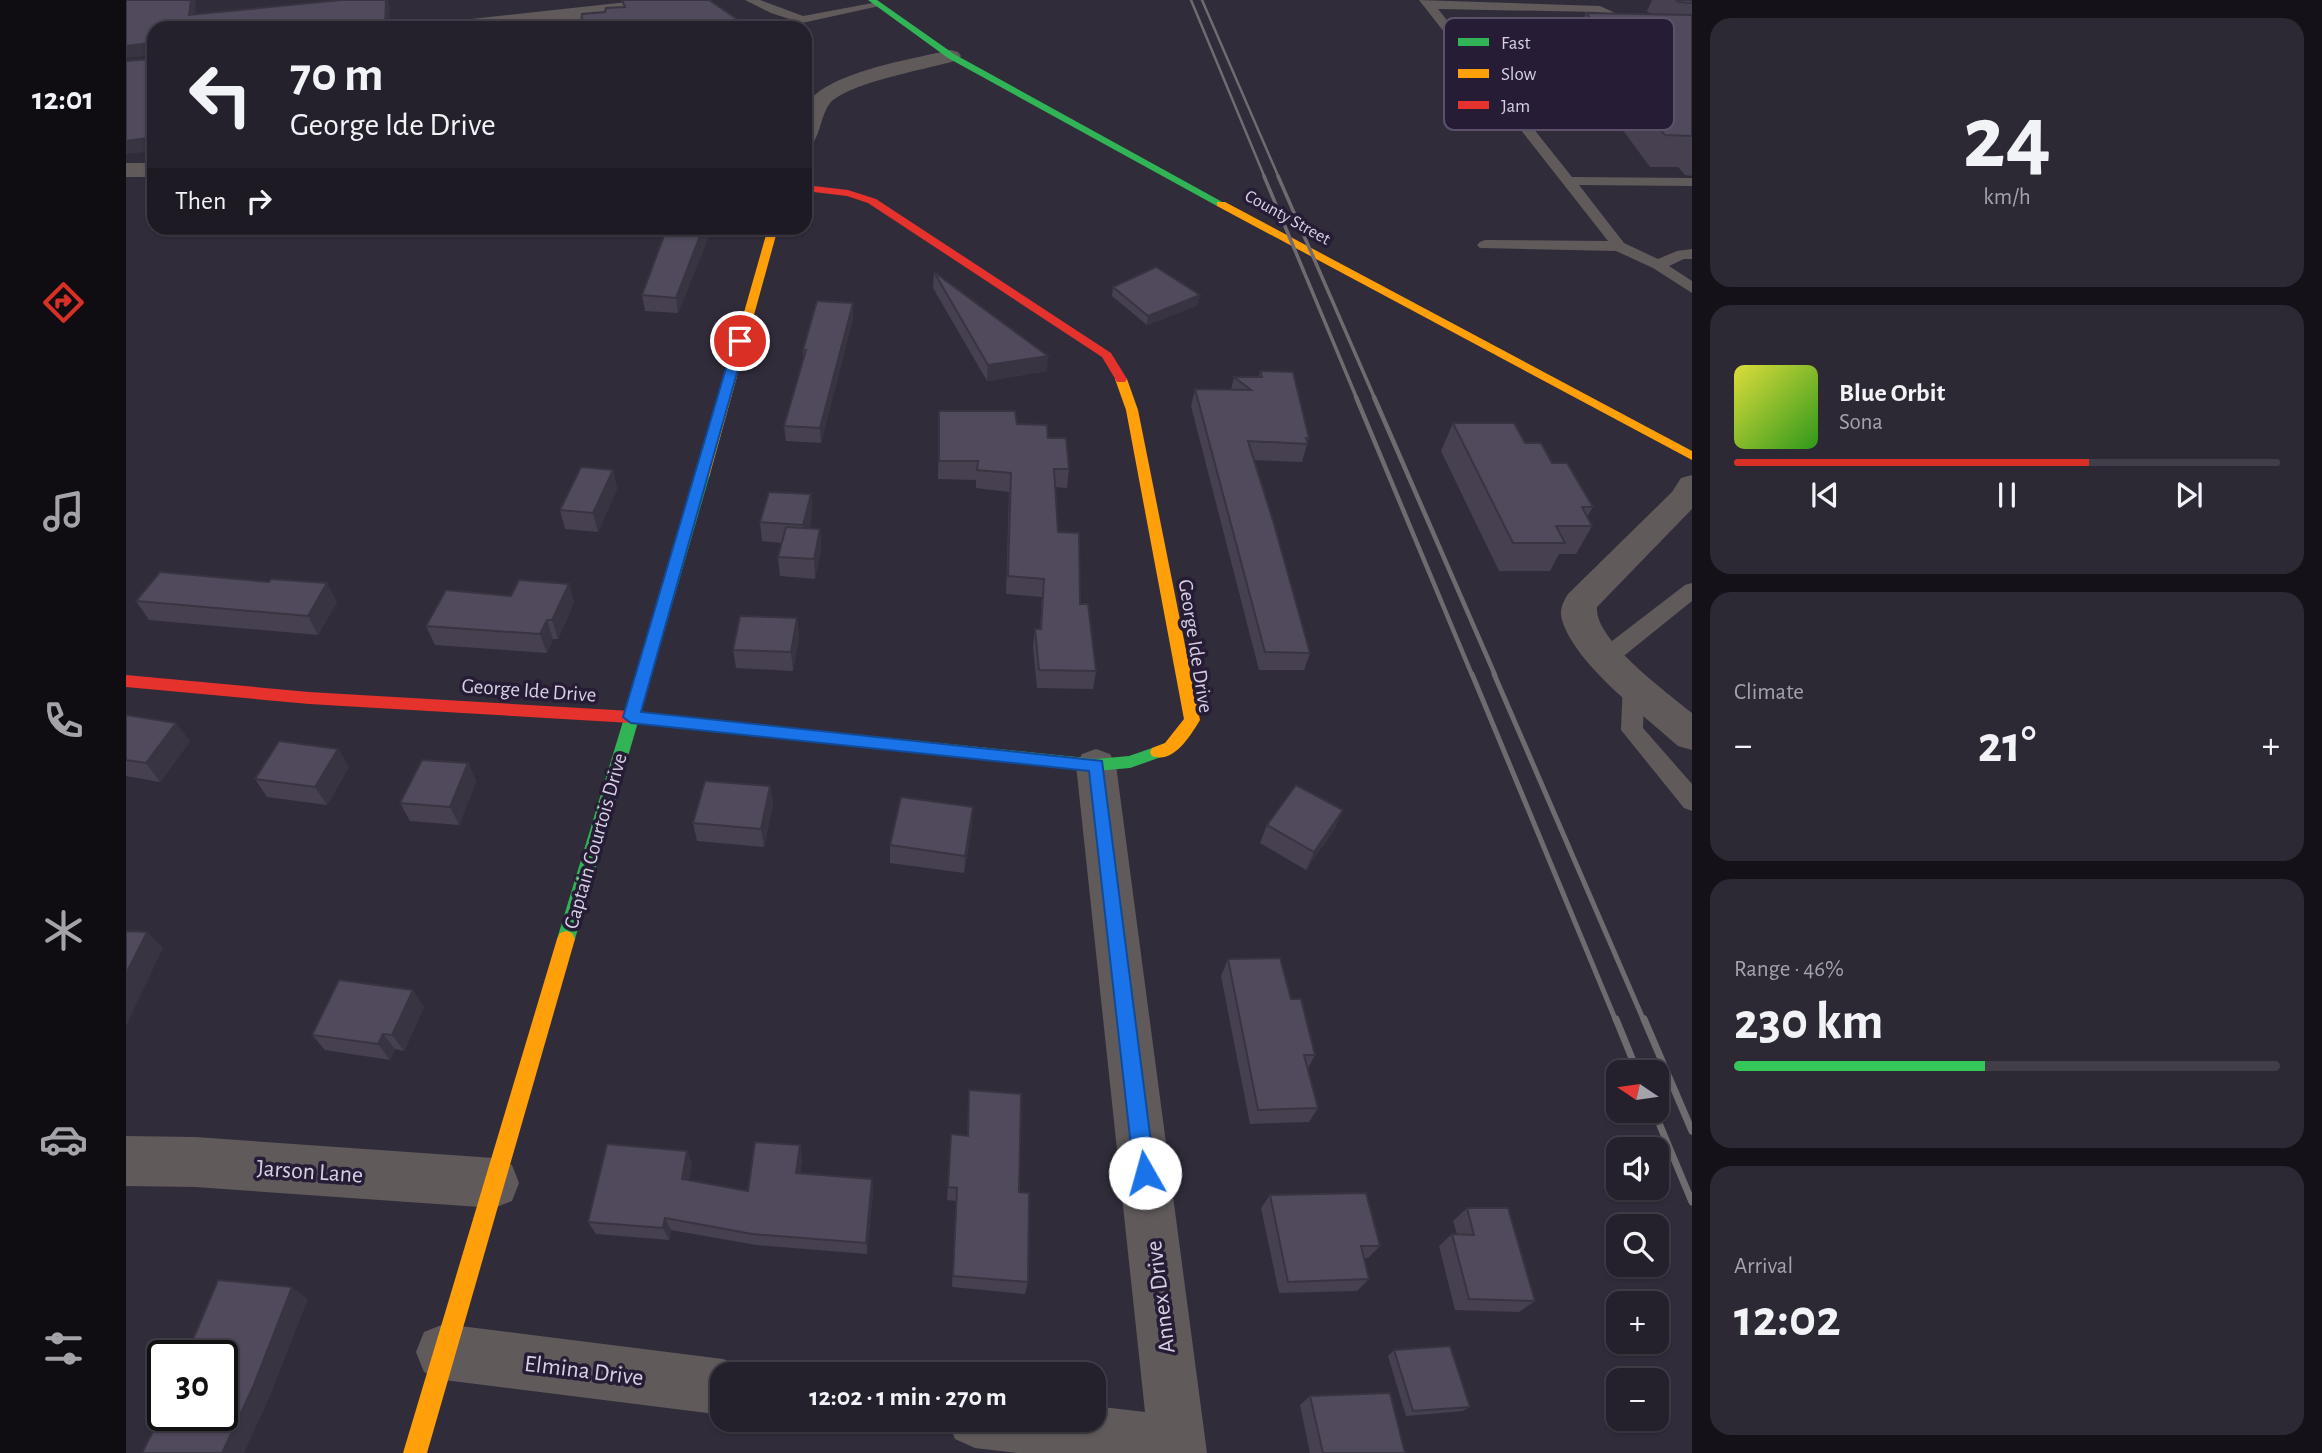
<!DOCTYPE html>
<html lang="en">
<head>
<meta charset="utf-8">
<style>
  :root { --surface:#25212c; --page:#2d2934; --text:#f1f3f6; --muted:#a3a3a9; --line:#423e48; --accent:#d93025 }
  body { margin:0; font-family:"Alegreya Sans",sans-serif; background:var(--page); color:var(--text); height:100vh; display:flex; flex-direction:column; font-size:26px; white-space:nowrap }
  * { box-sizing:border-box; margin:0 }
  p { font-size:23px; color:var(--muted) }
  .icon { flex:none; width:38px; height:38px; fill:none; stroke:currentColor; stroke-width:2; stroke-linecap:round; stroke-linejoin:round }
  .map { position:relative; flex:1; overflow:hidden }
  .details { display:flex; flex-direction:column; gap:18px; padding:18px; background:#141218; width:630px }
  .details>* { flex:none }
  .banner { position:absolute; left:21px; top:21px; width:665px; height:214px; border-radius:21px; box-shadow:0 2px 5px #0004,0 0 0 2px var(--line); background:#25212c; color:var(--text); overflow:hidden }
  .needle { width:46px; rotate:283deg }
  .buttons { position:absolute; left:1480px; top:1060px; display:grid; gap:14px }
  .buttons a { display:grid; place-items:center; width:63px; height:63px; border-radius:14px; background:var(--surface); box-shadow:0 2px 5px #0004,0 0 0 2px var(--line); font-size:35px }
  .speed { position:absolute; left:21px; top:1340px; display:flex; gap:14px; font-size:35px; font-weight:700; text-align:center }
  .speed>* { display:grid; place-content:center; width:91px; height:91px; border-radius:50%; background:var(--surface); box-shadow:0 2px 5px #0004,0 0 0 2px var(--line); line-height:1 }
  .speed .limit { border:4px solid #111; border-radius:10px; background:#fff; color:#111 }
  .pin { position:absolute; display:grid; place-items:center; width:60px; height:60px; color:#fff; margin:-30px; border:4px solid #fff; border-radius:50%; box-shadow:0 2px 7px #0007 }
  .me { position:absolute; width:77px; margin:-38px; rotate:353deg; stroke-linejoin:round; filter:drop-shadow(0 0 5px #0008) }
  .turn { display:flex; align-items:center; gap:24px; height:147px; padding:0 28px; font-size:32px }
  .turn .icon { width:91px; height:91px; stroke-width:2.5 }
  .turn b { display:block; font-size:49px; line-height:60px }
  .then { display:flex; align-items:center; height:66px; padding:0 28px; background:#0003; gap:14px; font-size:26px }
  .big { font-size:52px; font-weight:700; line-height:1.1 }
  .details .tile { flex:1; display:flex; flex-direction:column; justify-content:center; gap:10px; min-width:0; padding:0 24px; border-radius:21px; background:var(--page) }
  .details .dial { align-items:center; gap:0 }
  .dial b { font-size:91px; line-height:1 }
  .song { display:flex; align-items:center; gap:21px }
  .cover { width:84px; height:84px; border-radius:10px; background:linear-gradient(135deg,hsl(60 70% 55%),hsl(110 70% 35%)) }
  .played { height:7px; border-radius:4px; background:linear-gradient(90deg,var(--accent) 65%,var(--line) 65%) }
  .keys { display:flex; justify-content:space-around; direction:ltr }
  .heat { display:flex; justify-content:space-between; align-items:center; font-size:38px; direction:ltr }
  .charge { height:10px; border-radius:5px; background:linear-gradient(90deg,#34c759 46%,var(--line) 0) }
  .trip { position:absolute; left:584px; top:1362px; width:396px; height:70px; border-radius:21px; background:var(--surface); box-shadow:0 2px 5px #0004,0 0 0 2px var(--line); font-weight:700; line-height:70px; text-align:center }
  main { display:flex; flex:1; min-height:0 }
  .menu { display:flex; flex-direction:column; width:126px; justify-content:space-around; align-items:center; background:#0f0d12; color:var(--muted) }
  .menu .icon { width:49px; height:49px }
  .menu .on { color:var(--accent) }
  .menu b { font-size:32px; color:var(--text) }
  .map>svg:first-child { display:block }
</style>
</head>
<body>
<main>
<nav class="menu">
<b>12:01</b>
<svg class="icon on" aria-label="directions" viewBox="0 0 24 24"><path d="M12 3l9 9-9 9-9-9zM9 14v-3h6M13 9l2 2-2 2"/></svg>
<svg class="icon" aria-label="music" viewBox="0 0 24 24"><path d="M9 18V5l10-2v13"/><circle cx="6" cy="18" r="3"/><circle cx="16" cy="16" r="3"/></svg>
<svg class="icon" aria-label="phone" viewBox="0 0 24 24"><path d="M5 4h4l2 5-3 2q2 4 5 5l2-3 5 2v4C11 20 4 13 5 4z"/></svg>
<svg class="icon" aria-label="climate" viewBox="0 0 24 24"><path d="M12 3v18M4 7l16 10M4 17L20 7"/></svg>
<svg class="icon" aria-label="car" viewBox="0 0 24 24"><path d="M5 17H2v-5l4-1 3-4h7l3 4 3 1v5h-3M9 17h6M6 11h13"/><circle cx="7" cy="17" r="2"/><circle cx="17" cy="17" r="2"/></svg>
<svg class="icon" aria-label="filters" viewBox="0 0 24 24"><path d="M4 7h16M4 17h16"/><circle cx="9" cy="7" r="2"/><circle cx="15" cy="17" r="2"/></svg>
</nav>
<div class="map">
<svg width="1566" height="1453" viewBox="0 0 1566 1453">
  <rect width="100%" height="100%" fill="#312c3a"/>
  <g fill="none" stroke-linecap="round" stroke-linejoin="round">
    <g fill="#605a5b" fill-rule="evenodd">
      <path d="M619,0H634L677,16L752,2L758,5L676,23L645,13Z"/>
      <path d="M1293,0L1474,6L1535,34H1566V42L1529,40L1472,12L1312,9L1446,177L1566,178V186L1453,185L1498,243L1532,259L1551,251L1566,249V259H1558L1543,266L1566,281V293L1527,268L1490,251L1354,248L1351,245L1354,242L1359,240L1482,241Z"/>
      <path d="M1566,583V601L1489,663L1481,665L1473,663L1470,657L1473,651L1559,585Z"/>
      <path d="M1508,674L1516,676L1519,682L1517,728L1566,784V811L1558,808L1495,730L1497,682L1500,676Z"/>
    </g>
    <g fill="#605a5b" fill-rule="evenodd">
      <path d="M520,0H581L572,6L371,28H308L311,24L318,22Z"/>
      <path d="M825,50L832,52L835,56L832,60C803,69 724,82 704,103C695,115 695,131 687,143L679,145C679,134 676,117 680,107C694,73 791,58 825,50Z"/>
      <rect x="0" y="163" width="28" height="14"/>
      <path d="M1566,475V509L1471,607C1468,640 1542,693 1566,713V750L1552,746C1518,715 1449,664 1436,620C1433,610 1437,602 1442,594L1546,492L1555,478Z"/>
      <path d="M970,749L984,754L990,765L1081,1453H891L849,1448L829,1439L821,1419H968V1406L1019,1412L950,765L956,754Z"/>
      <path d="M0,1136L69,1137L368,1158L386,1165L393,1183L386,1201L368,1208L69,1187L0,1186Z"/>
      <path d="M318,1324L597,1359L617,1367L620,1374H597V1415L318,1380L298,1372L290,1352L298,1332Z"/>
    </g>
    <g fill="#30b455" fill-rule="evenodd">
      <path d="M742,0H751L828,54L1100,204L1091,206L822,58Z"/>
      <path d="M578,470L584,474L449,939L446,945L440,947L434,945L431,939L572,474Z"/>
      <path d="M581,719L970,759L1003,756L1032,746L1038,748L1040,752L1038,756L1004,768L970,771L581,731L575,729L573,725L575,721Z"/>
    </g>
    <g fill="#ff9f0a" fill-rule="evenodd">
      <path d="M1091,202H1099L1566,451V460L1091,206Z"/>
      <path d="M642,228H652L584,474L583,477H573L572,474Z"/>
      <path d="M995,375L1001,379L1012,410L1074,720C1064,736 1048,764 1026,756L1024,752L1026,748L1039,743L1058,719L1000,410L989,379Z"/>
      <path d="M440,931L446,933L449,939L301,1453H277L431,939L434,933Z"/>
    </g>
    <g fill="#e5322d" fill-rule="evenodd">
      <path d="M679,185L722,190L750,199L985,353L1001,379L999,382H991L976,357L742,203L721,196L679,191Z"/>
      <path d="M0,675L183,692L505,711L581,719L587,721L589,725L587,729L581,731L505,723L183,704L0,687Z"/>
    </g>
    <g stroke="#706b6f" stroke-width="2.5">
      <path d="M1065,0L1139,178"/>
      <path d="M1076,0L1153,178"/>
    </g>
    <g stroke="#706b6f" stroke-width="3.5">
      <path d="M1138,176L1231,399"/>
      <path d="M1152,176L1249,399"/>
    </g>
    <g stroke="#706b6f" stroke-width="4.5">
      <path d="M1230,397L1346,675"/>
      <path d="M1248,397L1369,675"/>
    </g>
    <g stroke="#706b6f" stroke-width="5">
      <path d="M1346,674L1490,1021"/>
      <path d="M1368,674L1518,1021"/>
    </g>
    <g stroke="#706b6f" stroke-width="7">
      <path d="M1490,1019L1512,1073"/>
      <path d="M1518,1019L1566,1131"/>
      <path d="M1528,1111L1566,1202"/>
    </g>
  </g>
  <g fill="#464050">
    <path d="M1526,0H1566V176L1559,175L1552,167H1524L1485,114H1473L1448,80L1458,55L1448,42L1460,13L1524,14L1521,11Z"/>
    <path d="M541,228H586L552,313L519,311L516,295Z"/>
    <path d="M808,272L921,371L861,381L807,288Z"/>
    <path d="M987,287L1072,305L1021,325L986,296Z"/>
    <path d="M727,303V318L695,443L660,441L658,426L677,360V350Z"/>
    <path d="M1134,371L1183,438L1176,462L1128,460L1184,653L1178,670H1133L1065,406L1069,389L1105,390L1108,377H1133Z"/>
    <path d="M813,411L891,424L922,438L943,469L941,488L929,487L932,532L954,604L970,671L967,689L911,688L907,647L909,629H914L916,597L880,594L883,492L850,488V480L812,479Z"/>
    <path d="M1327,423L1399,443L1426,463L1467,507L1461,517L1466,526L1450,554H1433L1424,571H1373L1315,451Z"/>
    <path d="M487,470L491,489L472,532L439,529L434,510Z"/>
    <path d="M685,494L686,514L683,529H694L695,549L689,579L654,576L652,557L656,543L636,541L634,522Z"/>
    <path d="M443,584L448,603L432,639H427L421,653L309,645L300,626L385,596Z"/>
    <path d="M10,601L211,602L192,635L23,620Z"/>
    <path d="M671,618L673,637L667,671L610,668L607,650Z"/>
    <path d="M0,715L64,741L34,782L0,776Z"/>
    <path d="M212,749L223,767L201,805L141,797L129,779Z"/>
    <path d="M342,763L350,781L333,825L284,821L274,803Z"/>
    <path d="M644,786L647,804L638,847L571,841L567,823Z"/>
    <path d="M1217,810L1209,828L1180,870L1134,843L1141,825Z"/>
    <path d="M846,825L838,873L764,863V845Z"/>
    <path d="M1102,959L1165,999L1189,1055L1182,1068L1192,1108L1183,1122L1124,1124L1095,976Z"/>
    <path d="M287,990L298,1007L278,1051L269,1049L264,1060L199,1050L186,1035Z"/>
    <path d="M843,1090L893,1192L902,1282L899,1294L826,1287L830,1201L821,1200L825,1134L841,1136Z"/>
    <path d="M674,1145L676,1158L674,1173L746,1179L747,1191L741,1254L630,1245L545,1230L543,1240L470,1234L462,1222L561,1151L566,1164L563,1180L622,1191Z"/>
    <path d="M1144,1195L1254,1246L1242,1258H1238L1243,1279L1231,1291L1153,1293L1135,1208Z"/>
    <path d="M1341,1208L1409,1301L1393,1312L1329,1310L1313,1246L1326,1234H1331L1327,1221Z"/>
    <path d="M1268,1350L1344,1407L1337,1411L1280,1416L1262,1356Z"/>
    <path d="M1184,1396L1279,1453H1184L1174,1405Z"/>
  </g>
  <g fill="#393441">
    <path d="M65,0H70L68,26L63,15Z"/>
    <path d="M260,0H262L264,7L263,28H259Z"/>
    <path d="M24,43L28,55L0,58V46Z"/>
    <path d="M28,137V151L0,154V141Z"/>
    <path d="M577,228H586L552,313L550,298Z"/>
    <path d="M1074,295L1072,305L1021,325L1022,316Z"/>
    <path d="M727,303V318L695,443L694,428Z"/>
    <path d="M922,356L921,371L861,381L862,365Z"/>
    <path d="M487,470L491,489L472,532L467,513Z"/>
    <path d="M685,494L686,514L679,545L677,525Z"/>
    <path d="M694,529L695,549L689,579L688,559Z"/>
    <path d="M201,583L211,602L192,635L182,616Z"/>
    <path d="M443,584L448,603L432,639L426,620Z"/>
    <path d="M671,618L673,637L667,671L665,652Z"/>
    <path d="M421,620L427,639L421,653L414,634Z"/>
    <path d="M50,723L64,741L34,782L20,763Z"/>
    <path d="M212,749L223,767L201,805L189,787Z"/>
    <path d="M342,763L350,781L333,825L324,807Z"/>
    <path d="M644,786L647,804L638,847L635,829Z"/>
    <path d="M847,807L846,825L838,873L839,856Z"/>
    <path d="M1217,810L1209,828L1180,870L1188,852Z"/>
    <path d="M21,932L37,948L0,1026V974Z"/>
    <path d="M287,990L298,1007L278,1051L266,1035Z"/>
    <path d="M257,1034L269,1049L264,1060L252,1044Z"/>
    <path d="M674,1145L676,1158L672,1186L670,1173Z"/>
    <path d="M561,1151L566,1164L561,1192L556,1179Z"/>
    <path d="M746,1179L747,1191L741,1254L740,1243Z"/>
    <path d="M539,1218L545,1230L543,1240L537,1228Z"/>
    <path d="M166,1287L182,1299L144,1396L118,1453H96Z"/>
  </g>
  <g fill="#514a5d" stroke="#393441" stroke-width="2">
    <path d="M0,0H65L63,15L215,0H260L259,28H28V137L0,141V61L25,59L24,43L0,46Z"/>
    <path d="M496,0H583L624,28H455L456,14L479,12L480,8L499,7Z"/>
    <path d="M1550,0H1566V3L1552,2Z"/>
    <path d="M1460,13L1566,15V136L1539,135L1498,83H1486L1460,50L1491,51Z"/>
    <path d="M541,228H577L550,298L516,295Z"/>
    <path d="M1030,267L1074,295L1022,316L987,287Z"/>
    <path d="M808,272L922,356L862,365Z"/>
    <path d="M691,301L727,303L694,428L658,426L680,350H677Z"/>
    <path d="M1134,371L1167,372L1183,438H1180L1182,444L1122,441L1148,524L1184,653L1139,652L1069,389L1125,390L1108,377H1136Z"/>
    <path d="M813,411H889L891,424L921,425L922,438H940L943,469H928L932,532L953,533L954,604H962L970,671L913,670L909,629H915L918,579L882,576L885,473L851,470L852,461H813Z"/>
    <path d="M1327,423H1388L1399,443H1415L1426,463H1441L1467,507H1456L1466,526H1430L1439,543H1387Z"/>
    <path d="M455,467L487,470L467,513L434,510Z"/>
    <path d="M643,492L685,494L677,525L634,522Z"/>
    <path d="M660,527L694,529L688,559L652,557Z"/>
    <path d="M34,572L143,582L145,579L201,583L182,616L10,601Z"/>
    <path d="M393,580L443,584L426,620H421L414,634L300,626L320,590L385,596Z"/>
    <path d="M614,616L671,618L665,652L607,650Z"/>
    <path d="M0,715L50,723L20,763L0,760Z"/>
    <path d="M153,741L212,749L189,787L129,779Z"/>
    <path d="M296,760L342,763L324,807L274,803Z"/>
    <path d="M579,781L644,786L635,829L567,823Z"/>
    <path d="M1170,785L1217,810L1188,852L1141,825Z"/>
    <path d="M775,797L847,807L839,856L764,845Z"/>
    <path d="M0,931L21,932L0,974Z"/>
    <path d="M1154,958L1165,999H1175L1189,1055H1178L1192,1108L1132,1110L1102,959Z"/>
    <path d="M213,980L287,990L266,1035L257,1034L252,1044L186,1035Z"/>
    <path d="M843,1090L895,1094L893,1192L903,1193L902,1282L827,1276L831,1188L822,1187L825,1134L842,1136Z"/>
    <path d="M629,1142L674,1145L670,1173L746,1179L740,1243L626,1234L539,1218L537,1228L462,1222L481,1144L561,1151L556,1179L622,1191Z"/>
    <path d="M1240,1193L1254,1246H1235L1243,1279L1162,1282L1144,1195Z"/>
    <path d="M1341,1208H1382L1409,1301L1343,1299L1326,1234L1348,1235Z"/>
    <path d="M92,1280L166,1287L127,1387L96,1453H16L37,1412V1416H96V1356H64L68,1349H63Z"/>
    <path d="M1324,1346L1344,1407L1287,1411L1268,1350Z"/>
    <path d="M1264,1393L1279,1453H1197L1184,1396Z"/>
  </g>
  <path fill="#1a73e8" stroke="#114b97" stroke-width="2" d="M614,338L620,341L515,712L976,761L1029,1173L1026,1180L1019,1183L1011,1180L1008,1173L963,771L505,723L497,717L608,341Z"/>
  <g text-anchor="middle" stroke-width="7" stroke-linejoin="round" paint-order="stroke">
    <g font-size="18" fill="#d6d0e2" stroke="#261c36">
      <text transform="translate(1162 217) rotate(29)" y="6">County Street</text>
    </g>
    <g font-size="21" fill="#d6d0e2" stroke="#261c36">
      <text transform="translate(1070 646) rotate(81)" y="7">George Ide Drive</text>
      <text transform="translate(403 690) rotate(4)" y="7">George Ide Drive</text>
      <text transform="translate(469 841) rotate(-74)" y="7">Captain Courtois Drive</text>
    </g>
    <g font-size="24" fill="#d6d0e2" stroke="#261c36">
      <text transform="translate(184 1171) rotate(4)" y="8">Jarson Lane</text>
      <text transform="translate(1034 1297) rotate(-97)" y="8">Annex Drive</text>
      <text transform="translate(458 1370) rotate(7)" y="8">Elmina Drive</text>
    </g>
  </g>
  <rect x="1318" y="18" width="230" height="112" rx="10" fill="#261c36" stroke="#5b526a" stroke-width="2"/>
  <rect x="1332" y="38" width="31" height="8" fill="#30b455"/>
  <rect x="1332" y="69" width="31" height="9" fill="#ff9f0a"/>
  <rect x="1332" y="101" width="31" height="8" fill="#e5322d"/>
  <g font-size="19" fill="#d6d0e2">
    <text x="1375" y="49">Fast</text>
    <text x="1375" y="80">Slow</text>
    <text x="1375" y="112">Jam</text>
  </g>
</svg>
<div class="buttons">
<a><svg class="needle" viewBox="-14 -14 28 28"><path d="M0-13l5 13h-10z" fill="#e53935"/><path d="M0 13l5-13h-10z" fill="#a3a3a9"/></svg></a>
<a><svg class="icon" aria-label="sound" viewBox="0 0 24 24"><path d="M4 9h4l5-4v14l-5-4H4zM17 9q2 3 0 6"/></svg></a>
<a><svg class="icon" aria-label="search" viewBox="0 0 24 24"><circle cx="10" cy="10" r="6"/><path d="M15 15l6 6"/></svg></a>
<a>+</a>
<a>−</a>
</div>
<div class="speed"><div class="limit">30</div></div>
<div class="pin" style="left:614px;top:341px;background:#d93025"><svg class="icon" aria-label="arrive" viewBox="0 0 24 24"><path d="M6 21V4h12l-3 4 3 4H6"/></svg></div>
<svg class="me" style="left:1019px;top:1173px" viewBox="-20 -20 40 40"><circle r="19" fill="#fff"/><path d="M0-13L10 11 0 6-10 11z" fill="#1a73e8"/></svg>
<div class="trip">12:02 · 1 min · 270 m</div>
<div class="banner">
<div class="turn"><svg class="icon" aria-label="left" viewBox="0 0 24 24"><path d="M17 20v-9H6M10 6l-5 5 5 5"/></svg><div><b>70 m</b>George Ide Drive</div></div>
<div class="then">Then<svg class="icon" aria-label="right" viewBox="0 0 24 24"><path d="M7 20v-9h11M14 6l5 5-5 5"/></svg></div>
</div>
</div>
<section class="details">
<div class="tile dial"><b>24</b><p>km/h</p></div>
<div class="tile">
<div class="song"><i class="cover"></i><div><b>Blue Orbit</b><p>Sona</p></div></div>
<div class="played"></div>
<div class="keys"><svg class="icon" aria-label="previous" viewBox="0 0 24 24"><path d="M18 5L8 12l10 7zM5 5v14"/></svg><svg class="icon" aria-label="pause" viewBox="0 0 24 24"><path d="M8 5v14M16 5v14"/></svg><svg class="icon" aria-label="next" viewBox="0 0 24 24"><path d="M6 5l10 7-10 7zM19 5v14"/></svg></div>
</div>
<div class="tile"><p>Climate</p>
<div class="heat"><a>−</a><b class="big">21°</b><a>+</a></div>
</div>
<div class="tile"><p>Range · 46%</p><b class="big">230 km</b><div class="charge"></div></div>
<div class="tile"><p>Arrival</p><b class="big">12:02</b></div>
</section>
</main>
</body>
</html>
